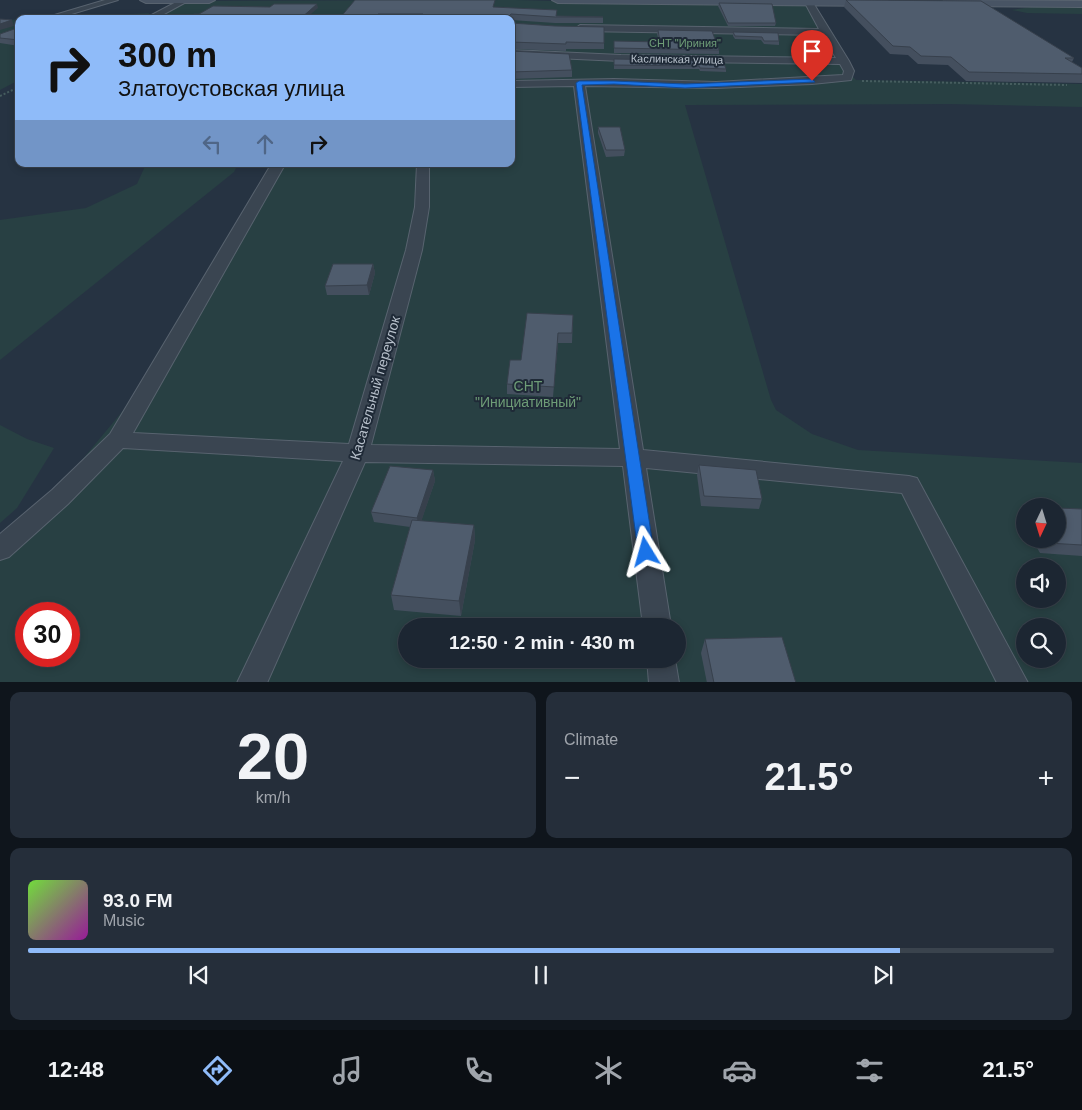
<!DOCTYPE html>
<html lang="en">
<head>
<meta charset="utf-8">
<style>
  :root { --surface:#1c2632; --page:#252e3a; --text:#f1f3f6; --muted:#a0a5ac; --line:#3a434d; --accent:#8fbbf9 }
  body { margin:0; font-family:Arial,sans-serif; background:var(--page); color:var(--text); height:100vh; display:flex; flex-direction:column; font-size:19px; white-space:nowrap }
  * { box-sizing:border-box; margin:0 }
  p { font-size:16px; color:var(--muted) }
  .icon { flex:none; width:28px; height:28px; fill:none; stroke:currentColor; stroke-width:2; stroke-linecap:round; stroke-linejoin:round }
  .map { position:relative; height:682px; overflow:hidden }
  .side { display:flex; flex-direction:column; gap:10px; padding:10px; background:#0f151c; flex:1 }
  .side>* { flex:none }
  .guide { position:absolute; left:15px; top:15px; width:500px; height:152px; border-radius:10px; box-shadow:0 2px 8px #0003,0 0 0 1px var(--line); background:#8fbbf9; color:#111; overflow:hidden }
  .needle { width:32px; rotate:184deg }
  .fabs { position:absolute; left:1016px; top:498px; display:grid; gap:10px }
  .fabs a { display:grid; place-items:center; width:50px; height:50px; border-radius:50%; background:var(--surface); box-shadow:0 2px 8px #0003,0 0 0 1px var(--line); font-size:25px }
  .speed { position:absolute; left:15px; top:602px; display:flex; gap:10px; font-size:25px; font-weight:700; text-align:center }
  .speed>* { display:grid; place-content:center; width:65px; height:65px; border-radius:50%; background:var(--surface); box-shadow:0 2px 8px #0003,0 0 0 1px var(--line); line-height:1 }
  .speed .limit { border:8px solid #d22; background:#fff; color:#111 }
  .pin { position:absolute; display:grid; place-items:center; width:42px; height:42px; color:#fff; margin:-51px -21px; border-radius:50% 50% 50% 0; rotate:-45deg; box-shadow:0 0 5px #0007 }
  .pin .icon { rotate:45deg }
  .me { position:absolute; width:55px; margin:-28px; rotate:352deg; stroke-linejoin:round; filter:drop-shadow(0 0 4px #0008) }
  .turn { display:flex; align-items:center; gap:18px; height:105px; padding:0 20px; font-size:22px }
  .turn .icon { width:65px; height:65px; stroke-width:2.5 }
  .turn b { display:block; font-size:35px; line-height:42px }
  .lanes { display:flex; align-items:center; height:48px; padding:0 20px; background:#0003; justify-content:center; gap:25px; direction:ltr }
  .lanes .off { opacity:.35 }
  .big { font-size:38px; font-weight:600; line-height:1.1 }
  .side .widget { flex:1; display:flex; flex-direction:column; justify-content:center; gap:8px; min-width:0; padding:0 18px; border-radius:10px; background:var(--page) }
  .side .dial { align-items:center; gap:0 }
  .dial b { font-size:65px; line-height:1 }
  .song { display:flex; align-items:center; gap:15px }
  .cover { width:60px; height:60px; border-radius:8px; background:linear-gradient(135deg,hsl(100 70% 55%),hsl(300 70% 35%)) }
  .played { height:5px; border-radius:2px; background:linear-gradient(90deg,var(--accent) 85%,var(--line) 85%) }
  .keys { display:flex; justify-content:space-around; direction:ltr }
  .heat { display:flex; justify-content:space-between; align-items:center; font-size:28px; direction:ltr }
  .side .tiles { flex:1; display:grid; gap:10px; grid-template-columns:1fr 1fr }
  .widget:last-child { grid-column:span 2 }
  .trip { position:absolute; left:398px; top:618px; width:288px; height:50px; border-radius:25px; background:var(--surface); box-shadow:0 2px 8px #0003,0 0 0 1px var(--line); font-weight:600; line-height:50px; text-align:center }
  .menu { display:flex; height:80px; justify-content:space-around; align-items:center; background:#0b0f14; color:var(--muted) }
  .menu .icon { width:35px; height:35px }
  .menu .active { color:var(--accent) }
  .menu b { font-size:22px; color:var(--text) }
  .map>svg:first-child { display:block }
</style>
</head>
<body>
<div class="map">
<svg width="1082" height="683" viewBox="0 0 1082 683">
  <rect width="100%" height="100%" fill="#263342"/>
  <g fill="#284043" fill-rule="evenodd">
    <path d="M516,0L626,3H807L848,72L856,80L1082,84V107L950,104L685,105L771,400L776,410L812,434L858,450L1082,463V682H0V539L57,490L131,401L270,168V164H511V19H151L186,1ZM1025,506H1058V539H1025ZM1025,566H1058V599H1025ZM26,614H69V656H26ZM406,626H676V659H406ZM1025,626H1058V659H1025Z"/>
    <path d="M1031,7H1082V14L1027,13L1012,10Z"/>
    <path d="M150,13L139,19H28Z"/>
    <path d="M19,19V80L0,90V21Z"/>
    <path d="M146,164H238L234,172L0,360V220L86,208L137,184Z"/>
    <path d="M0,425L27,439L54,448L17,508L0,523Z"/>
  </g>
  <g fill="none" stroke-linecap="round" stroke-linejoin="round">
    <defs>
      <g id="street">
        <path d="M105,0H118L55,19H41Z"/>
        <path d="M180,0L188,1L155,19H144Z"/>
        <path d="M806,1H812L849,61L854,71L851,80L812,84L716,88L585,86L643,450L909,476L917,478L1028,683H997L902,493L646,468L671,626H643L623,466L365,462L267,683H237L343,461L123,448L68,504L9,557L0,560V534L52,490L110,434L269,168L270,164H282L283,168L133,433L349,444L406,250L415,207L417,164H429V207L422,250L371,445L620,449L574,86L511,87V81L614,79L716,82L843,75L844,71L840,64L621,61L511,56V50L621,55L836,58L822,35L580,31L576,28L580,25L819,29L805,3Z"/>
        <path d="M647,659H675L679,683H649Z"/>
      </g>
      <g id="secondary">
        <path d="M140,0H215L209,3H146Z"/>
        <path d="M552,0H886L890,3L884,6L558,3Z"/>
        <path d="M945,0L1082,1V7L947,6L941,3Z"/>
      </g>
    </defs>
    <use href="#street" stroke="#58636f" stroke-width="2"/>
    <use href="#secondary" stroke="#58636f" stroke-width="2"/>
    <g stroke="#465d5f" stroke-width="2" stroke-dasharray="2 2" stroke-linecap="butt">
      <path d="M862,81L1067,85"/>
      <path d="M0,96L19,87"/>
    </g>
    <use href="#street" fill="#3a4551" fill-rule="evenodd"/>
    <use href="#secondary" fill="#485464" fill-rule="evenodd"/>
  </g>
  <g fill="#444f5e">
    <path d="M355,0L495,7L557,16L603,17V23H555L511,20V19H339Z"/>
    <path d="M846,0L1074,58L1072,62L1082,68V83L966,81L948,65L918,64L908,55L890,54L844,7Z"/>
    <path d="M719,3L776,23L775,26H728L718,6Z"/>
    <path d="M19,21V46L0,43V38L17,28Z"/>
    <path d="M511,23L604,43V49H566V51L511,49Z"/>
    <path d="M658,30L719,50V54L614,53V41L659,42L657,34Z"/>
    <path d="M733,32L778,33L779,41V45L764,44L761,40L735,39L733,36Z"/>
    <path d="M511,51L572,70V77L511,79Z"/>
    <path d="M614,59L723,61L726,69V72L700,71L699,69H614Z"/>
    <path d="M598,127L625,150L624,156L606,157L598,133Z"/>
    <path d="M373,264L375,273L369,295H327L325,286Z"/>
    <path d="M573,315L572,343H558L553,397L507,394V384Z"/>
    <path d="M699,465L762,499L759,509L701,506L697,475Z"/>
    <path d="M433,470L435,481L421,521L474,525L475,540L461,616L394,610L391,595L410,527L374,522L371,512Z"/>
    <path d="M1025,509V526L1020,517Z"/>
    <path d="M1082,509V556L1040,553L1032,539H1058Z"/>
    <path d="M705,639L796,683H707L701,653Z"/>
  </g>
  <g fill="#37404c">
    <path d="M317,4L318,8L305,19H300Z"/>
    <path d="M378,14L379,19H375Z"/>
    <path d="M12,20L14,26L0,30V24Z"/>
    <path d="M373,264L375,273L369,295L367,285Z"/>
    <path d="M558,333V343L553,397L554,387Z"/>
    <path d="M433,470L435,481L419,528L417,518Z"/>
    <path d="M474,525L475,540L461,616L459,601Z"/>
  </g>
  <g fill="#4f5c6d" stroke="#37404c">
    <path d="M355,0H495L493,7L557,10L556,16L603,17H555L511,14L509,16V19H420L423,14H378L375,19H339Z"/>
    <path d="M846,0L981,1L1074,58H1065L1082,68V74L969,72L951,57L921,56L910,47L893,46Z"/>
    <path d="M719,3L772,4L776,23H728Z"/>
    <path d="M274,4H317L300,19H187L194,14H199L213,6L270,7Z"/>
    <path d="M0,19L12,20L0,24Z"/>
    <path d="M19,21V40L0,38V34L17,28Z"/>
    <path d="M511,23L555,26L604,27V43L566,42V44L511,42Z"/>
    <path d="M658,30L712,31L719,50L614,48V41L660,42Z"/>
    <path d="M733,32L778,33L779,41H764L762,37L735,36Z"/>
    <path d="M511,51L569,54L572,70L511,72Z"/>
    <path d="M614,59L723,61L726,69L700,68L699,66L614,65Z"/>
    <path d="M598,127H620L625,150H606Z"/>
    <path d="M333,264H373L367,285L325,286Z"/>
    <path d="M527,313L573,315L572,333H558L554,387L507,384L510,360H521Z"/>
    <path d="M699,465L756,470L762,499L704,496Z"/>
    <path d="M390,466L433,470L417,518L371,512Z"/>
    <path d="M1058,508L1082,509V545L1048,543L1045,539H1058Z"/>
    <path d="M412,520L474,525L459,601L391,595Z"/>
    <path d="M782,637L796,683H714L705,639Z"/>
  </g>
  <path fill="#1a73e8" stroke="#114b97" d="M812,79L815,82L685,88L614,84L582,85L654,552L652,556L646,558L641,556L638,552L576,83L579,81H614L685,84Z"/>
  <g text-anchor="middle" stroke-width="4" stroke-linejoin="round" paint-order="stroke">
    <g font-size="11" fill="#6e9d77" stroke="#1f2a37">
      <text x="685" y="47">СНТ "Ириния"</text>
    </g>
    <g font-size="11" fill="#b7c0cb" stroke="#1f2a37">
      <text transform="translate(677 59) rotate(1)" y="4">Каслинская улица</text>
    </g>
    <g font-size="14" fill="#6e9d77" stroke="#1f2a37">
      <text x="528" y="391">СНТ<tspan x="528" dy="16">"Инициативный"</tspan></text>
    </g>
    <g font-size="14" fill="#b7c0cb" stroke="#1f2a37">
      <text transform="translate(375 388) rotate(-74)" y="5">Касательный переулок</text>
    </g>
  </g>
</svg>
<div class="fabs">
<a><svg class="needle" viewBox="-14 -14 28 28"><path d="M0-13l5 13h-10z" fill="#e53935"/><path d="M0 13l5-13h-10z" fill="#a0a5ac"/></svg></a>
<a><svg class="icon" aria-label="sound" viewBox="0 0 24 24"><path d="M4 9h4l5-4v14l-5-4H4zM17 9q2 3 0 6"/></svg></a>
<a><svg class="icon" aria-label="search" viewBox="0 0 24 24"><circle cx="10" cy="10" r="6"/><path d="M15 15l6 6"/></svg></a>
</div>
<div class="speed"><div class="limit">30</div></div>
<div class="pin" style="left:812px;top:81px;background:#d93025"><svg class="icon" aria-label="arrive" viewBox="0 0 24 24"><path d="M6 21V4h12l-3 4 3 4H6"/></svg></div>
<svg class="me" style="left:646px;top:552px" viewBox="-20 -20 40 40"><path d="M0-17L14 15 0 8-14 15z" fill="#1a73e8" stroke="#fff" stroke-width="4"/></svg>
<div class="trip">12:50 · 2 min · 430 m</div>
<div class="guide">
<div class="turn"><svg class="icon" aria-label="right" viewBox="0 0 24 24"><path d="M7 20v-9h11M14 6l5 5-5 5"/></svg><div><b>300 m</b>Златоустовская улица</div></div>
<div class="lanes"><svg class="icon off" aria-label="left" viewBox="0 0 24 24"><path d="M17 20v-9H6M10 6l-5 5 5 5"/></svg><svg class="icon off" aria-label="ahead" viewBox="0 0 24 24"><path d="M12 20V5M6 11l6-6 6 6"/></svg><svg class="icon" aria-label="right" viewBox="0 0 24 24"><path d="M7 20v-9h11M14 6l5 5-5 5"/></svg></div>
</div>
</div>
<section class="side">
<div class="tiles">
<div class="widget dial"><b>20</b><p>km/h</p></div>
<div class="widget"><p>Climate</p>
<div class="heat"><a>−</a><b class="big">21.5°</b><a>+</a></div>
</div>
<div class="widget">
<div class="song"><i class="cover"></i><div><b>93.0 FM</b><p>Music</p></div></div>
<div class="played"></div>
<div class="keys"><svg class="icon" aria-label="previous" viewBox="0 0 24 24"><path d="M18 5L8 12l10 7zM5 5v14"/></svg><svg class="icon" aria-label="pause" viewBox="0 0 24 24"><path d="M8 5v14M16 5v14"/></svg><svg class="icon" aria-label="next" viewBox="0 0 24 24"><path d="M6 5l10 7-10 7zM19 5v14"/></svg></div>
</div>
</div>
</section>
<nav class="menu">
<b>12:48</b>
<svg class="icon active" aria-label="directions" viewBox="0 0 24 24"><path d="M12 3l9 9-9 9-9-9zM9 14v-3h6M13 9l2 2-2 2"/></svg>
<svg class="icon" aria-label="music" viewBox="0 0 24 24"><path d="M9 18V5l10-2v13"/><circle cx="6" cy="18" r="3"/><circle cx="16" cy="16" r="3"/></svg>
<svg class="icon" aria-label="phone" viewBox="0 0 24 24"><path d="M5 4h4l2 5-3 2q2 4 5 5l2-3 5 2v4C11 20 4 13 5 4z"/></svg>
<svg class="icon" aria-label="climate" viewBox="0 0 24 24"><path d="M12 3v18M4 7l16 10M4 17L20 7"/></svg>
<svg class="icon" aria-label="car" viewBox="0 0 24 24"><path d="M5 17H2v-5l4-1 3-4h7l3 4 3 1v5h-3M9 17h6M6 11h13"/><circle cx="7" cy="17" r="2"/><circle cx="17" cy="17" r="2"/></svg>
<svg class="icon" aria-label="filters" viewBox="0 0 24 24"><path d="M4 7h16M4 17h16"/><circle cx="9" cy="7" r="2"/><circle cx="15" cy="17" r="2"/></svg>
<b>21.5°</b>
</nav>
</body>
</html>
